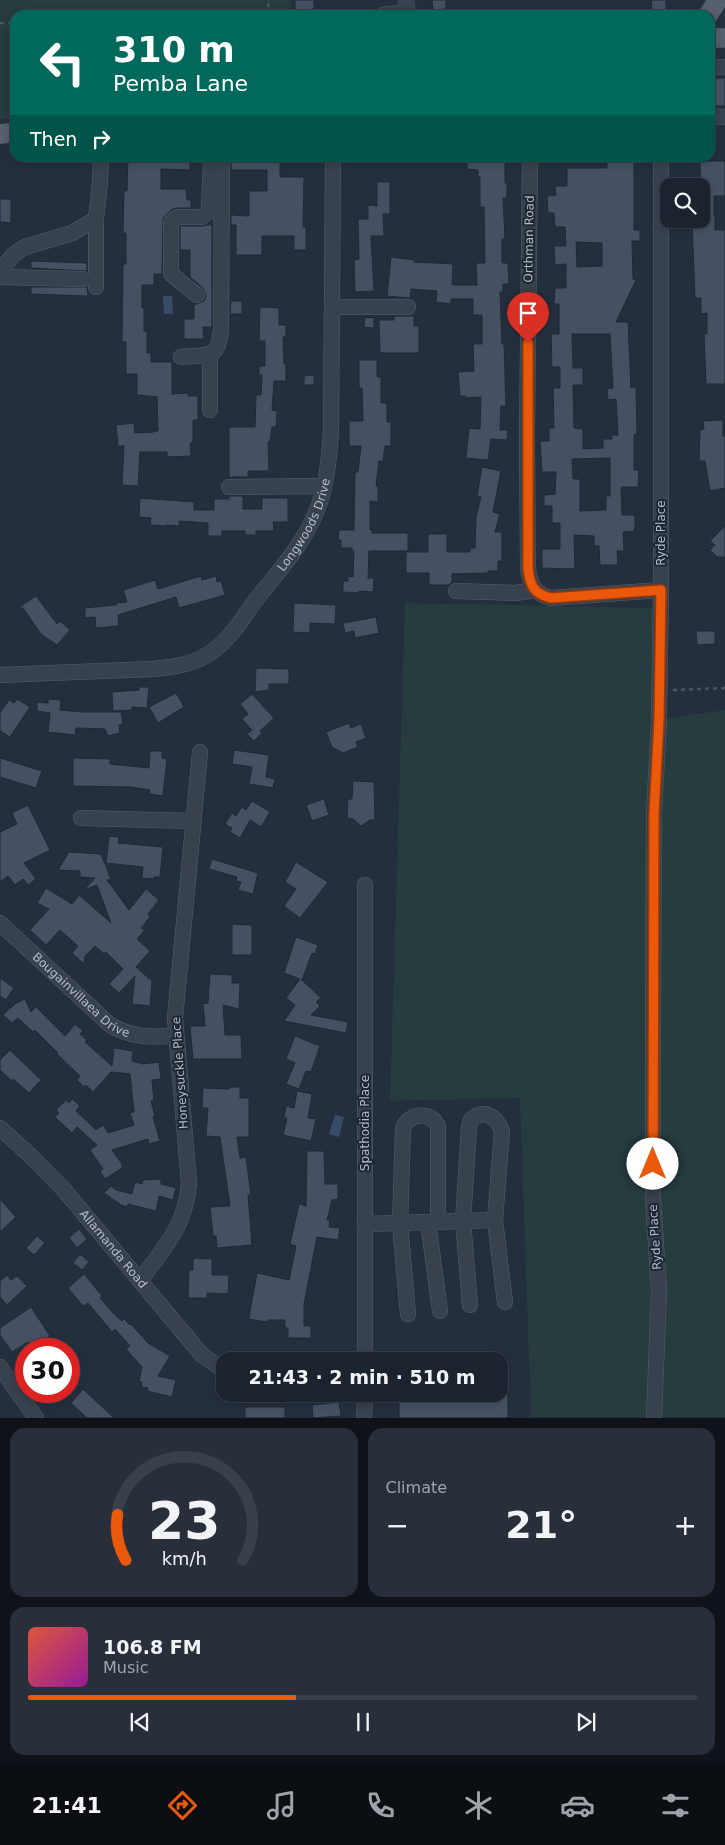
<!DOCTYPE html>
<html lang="en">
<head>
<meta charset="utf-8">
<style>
  :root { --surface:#1b232e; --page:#282f3a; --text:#f1f3f6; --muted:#a0a4aa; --line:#39404a; --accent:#ea580c }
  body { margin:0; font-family:"DejaVu Sans",sans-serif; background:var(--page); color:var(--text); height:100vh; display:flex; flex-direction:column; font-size:19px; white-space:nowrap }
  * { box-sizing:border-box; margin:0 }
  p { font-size:16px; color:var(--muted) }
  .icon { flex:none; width:28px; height:28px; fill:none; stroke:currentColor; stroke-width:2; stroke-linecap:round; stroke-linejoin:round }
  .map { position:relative; height:1418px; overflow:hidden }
  .panel { display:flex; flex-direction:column; gap:10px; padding:10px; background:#0f1319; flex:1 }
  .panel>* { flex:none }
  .banner { position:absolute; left:10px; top:10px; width:705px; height:152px; border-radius:15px; box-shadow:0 2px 8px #0003,0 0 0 1px var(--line); background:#00695c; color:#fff; overflow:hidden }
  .fabs { position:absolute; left:660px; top:178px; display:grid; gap:10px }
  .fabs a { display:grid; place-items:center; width:50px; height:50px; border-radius:10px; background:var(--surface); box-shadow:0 2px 8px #0003,0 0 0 1px var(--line); font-size:25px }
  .speed { position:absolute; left:15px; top:1338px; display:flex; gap:10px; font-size:25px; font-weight:700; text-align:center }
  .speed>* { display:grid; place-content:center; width:65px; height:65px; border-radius:50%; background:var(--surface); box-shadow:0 2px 8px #0003,0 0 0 1px var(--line); line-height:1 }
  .speed .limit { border:8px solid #d22; background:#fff; color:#111 }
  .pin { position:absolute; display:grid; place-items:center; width:42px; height:42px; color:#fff; margin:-51px -21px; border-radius:50% 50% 50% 0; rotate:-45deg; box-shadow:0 0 5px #0007 }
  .pin .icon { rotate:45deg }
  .me { position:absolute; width:55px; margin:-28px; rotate:0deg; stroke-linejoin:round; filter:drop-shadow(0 0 4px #0008) }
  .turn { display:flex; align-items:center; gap:18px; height:105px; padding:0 20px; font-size:22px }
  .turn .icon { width:65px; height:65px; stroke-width:2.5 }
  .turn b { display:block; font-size:35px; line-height:42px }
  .then { display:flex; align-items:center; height:48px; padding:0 20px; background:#0003; gap:10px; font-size:19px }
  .big { font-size:38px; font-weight:800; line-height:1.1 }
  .panel .widget { flex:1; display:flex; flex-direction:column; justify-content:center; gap:8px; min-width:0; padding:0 18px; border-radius:15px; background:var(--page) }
  .panel .dial { align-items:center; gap:0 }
  .dial svg { height:130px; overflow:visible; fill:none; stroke:var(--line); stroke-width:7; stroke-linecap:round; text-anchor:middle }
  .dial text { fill:var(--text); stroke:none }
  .song { display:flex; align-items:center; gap:15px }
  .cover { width:60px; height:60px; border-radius:8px; background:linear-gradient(135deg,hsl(10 70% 55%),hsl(300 70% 35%)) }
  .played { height:5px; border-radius:2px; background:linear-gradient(90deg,var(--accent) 40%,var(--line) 40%) }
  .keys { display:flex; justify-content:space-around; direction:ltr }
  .heat { display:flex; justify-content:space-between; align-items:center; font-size:28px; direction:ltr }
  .panel .tiles { flex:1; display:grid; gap:10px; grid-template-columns:1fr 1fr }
  .widget:last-child { grid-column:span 2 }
  .trip { position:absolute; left:216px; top:1352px; width:292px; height:50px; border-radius:15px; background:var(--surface); box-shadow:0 2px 8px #0003,0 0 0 1px var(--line); font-weight:800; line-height:50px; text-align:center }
  .dock { display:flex; height:80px; justify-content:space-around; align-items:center; background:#0b0e12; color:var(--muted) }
  .dock .icon { width:35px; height:35px }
  .dock .current { color:var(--accent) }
  .dock b { font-size:22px; color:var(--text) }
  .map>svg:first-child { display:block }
</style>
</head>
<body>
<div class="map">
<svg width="725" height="1418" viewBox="0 0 725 1418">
  <rect width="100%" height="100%" fill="#242f3e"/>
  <g fill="#263c3f">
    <path d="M0,0H291L292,15H15V118L0,119Z"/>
    <path d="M405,603L661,608L659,720L725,710V1417H531L520,1098L390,1101Z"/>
  </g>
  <g fill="#394c67">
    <path d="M163,296H172L173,314H164Z"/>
    <path d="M335,1115L344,1117L339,1137L329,1134Z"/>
  </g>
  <g fill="#455162" stroke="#1f2835" fill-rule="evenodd">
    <path d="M295,0H314V9L307,10V15H295Z"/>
    <path d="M432,0H446V9L433,10Z"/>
    <path d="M652,0H666V10L651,13Z"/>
    <rect x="710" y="78" width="15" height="28"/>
    <path d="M128,158H190V170L161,169V189H186L187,200H191V208H176L171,210L163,218L162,274H154V285H142V308H144V331H147V353H151V362H172V394L188,393V396H198V420H193V443H190L191,456L167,457V452H140L138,486L122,485L124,446H118L116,425L134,423L135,433L154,432V431H158L157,397L137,395V374H126V342H122L123,264H126V233H123L124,191H127Z"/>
    <path d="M231,158H280V177H304L303,227H306V250H294V236H262V255H236V225H231V215L249,216V191H267V170H231Z"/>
    <path d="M467,158H505V183H507V198H503L505,239H502V263H508L509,284H503V292H500L502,344H504L506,406H501L500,430H508L507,440L491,439L488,460L466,458L469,428L480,429L481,397L466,398L465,396H460L458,372L474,371L473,344H482V315H473V299H451V304L436,302L437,291L411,289L410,298L387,296L391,257L415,260L414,262L453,264L452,285H477L476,263H485L484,207H480V177H478V170L467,169Z"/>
    <path d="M607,158H634V230H640V241H632L633,279L636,280L616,322H628L631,388L636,387L637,434L634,435V470H639L638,487H621L622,515H635V527L634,531L623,532L624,551H617L618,565H600L599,546H594V536L574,535L575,569L542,568V549H560V523H552V506H544V495L555,494L556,472H542L540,441H549V428H554L553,388H560V367H552L551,334H559V304H554L555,288H566V264L555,265L554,246H566L565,227H555L554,213H548L547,196L556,195L555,186H567V168H607ZM576,242L602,243V266L577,267ZM572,334H610L613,388L607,389L608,400L616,399L618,435H612V439H603V448L583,449V429L574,428L573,385H583V368H573ZM610,458V496H606V510L580,511V479H573L572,459Z"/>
    <path d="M700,161H725V196H714V216H715V230H725V384H706L704,334H707V313L701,314V298H695L692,221L693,219H701Z"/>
    <path d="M377,182H390V214H383L384,236H371L374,291L355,292L354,260L359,259L358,219H368V205L377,206Z"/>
    <path d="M0,199H11V223L0,222Z"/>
    <path d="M207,225H212V327H203L204,339H184V319H194V305L204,301L206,296L203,288L190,277V250H180V226H202Z"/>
    <path d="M31,261L87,263V271L31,268Z"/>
    <path d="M31,287H87L88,296L31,294Z"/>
    <path d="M231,301H242V314H230Z"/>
    <path d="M260,307L279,308V325H286V337H283L284,364H286V381H274L272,410L277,411L276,427H272L270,442H268L269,471H248V477H229V427H255L256,395H261L262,375H259V366H265V341H259Z"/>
    <path d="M394,316H414V326H419V353H380L379,320H394Z"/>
    <path d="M365,317L374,318V328L364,327Z"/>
    <path d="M359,360H377V377H381V403H387V422H391V446H385L383,461H379L376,486H378V502L370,501V530H372V533H408V551H369L368,578H374L373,592L359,591V593L343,592V581H348V576L353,577L354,551H352V548H341V540H338L339,530H354L355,472H358L361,446H349V421H363L362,388H359Z"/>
    <path d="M314,375V385H304V376Z"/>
    <path d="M723,420V436H725V488L710,491L705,461H699L700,430L704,429L703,421Z"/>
    <path d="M482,467L501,471L493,512L500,514L495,532H502V561H498V571H488V573L452,574V582L449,585H429V573H406V552H428V534H447V552H470V548H475L476,517L481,497L477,496Z"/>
    <path d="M229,496H243V509H262V498H288V522H273L274,531H256V535H245V531H222V536H208V523L179,521V526L166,525V526L150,525L151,518L139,517L140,498L194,502V510H214V499H229Z"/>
    <path d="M725,526V557H717L710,550L715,545L710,541Z"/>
    <path d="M201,576L202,580L216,576L217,582L221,581L225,595L179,608L176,597L118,615L119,626L96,628L95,617L85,618V608L116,605V603L127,602L123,590L155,580L158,589Z"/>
    <path d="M36,596L57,624L60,621L70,630L57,645L41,634L23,608H18Z"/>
    <path d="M294,603L336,605L335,624L310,623V633L293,632Z"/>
    <path d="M376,617L379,633L355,638L354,631L345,633L343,623Z"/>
    <path d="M696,631H715V644L697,645Z"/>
    <path d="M256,668L289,669V684H269V690L255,692Z"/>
    <path d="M139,687H149L147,708L132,707V710L113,711L112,692L139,690Z"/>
    <path d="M176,693L184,707L158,723L149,707Z"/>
    <path d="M252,694L274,718L260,731L262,733L254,741L247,734L252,730L242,719L248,714L240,704Z"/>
    <path d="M17,699L30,707L10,737L0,731V713L9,700L14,703Z"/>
    <path d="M48,699L61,700L60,710L82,712H121L123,724L119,725L120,733L108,736L105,729L76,728L75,735L48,732L50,713L37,711V702L48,703Z"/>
    <path d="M349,723L351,728L361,724L366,738L356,742L358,747L343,753L332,747L326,732Z"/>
    <path d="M234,750L269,755L266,777L275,779L273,788L249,784L252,767L232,764Z"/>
    <path d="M150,751H162V758L167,759L163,796L149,794L150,790L131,787L73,786V758L110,759V764L149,768Z"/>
    <path d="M0,758L42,771L36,788L0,777Z"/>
    <path d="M353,781L374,782L375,820H370L361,826L353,819L347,818L348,799H352Z"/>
    <path d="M324,799L329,815L312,821L306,805Z"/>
    <path d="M252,801L270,812L261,827L250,820L240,838L230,832L232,828L225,824L232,813L236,816L242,807L246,810Z"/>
    <path d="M28,805L50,850L24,863L36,879L28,885L23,879L15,885L8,876L0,882V832L17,824L12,813Z"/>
    <path d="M109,836L119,837L118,843L163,847L160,877H154V879L142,878L143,867L106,863Z"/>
    <path d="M69,852L101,854L111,879L107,880L129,910L146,889L159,900L148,914L150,917L141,928L145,930L137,939L150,951L136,967L152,981L150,1006L132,1004L135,976L119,993L109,984L123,969L106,952L104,954L95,946L85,956L84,964L72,953L78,946L60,930L46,945L30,930L49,909L37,903L46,888L72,904L79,895L111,923L97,885L84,890L95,878L80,877V871L58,870Z"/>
    <path d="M212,859L258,873L253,894L238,890L241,882L236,881L237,877L209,869Z"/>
    <path d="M296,862L328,882L300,918L284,906L296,889L285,882Z"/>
    <path d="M232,924L252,925V955H232Z"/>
    <path d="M296,937L318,945L315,954L312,953L302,980L301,979L321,998L316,1002L320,1006L311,1015L348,1022L346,1033L284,1021L295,1005L286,998L300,979L284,973Z"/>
    <path d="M210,974L232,975V983H240L239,1009L223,1005L225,1035H241L242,1059H193L190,1026H205L203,1004L208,1003Z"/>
    <path d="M0,978L14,988L6,1000L0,996Z"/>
    <path d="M25,999L31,1012L36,1007L65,1036L75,1024L83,1031L80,1034L87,1040L85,1042L112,1066L114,1048L133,1051L132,1061L143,1064L159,1062L161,1079L152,1080L154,1101H151L155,1116L153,1117L160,1141L149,1144L148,1139L112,1150L122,1164V1168L105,1179L100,1171L103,1169L90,1150L97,1145L77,1127L72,1133L55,1117L59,1113L56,1110L66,1100L69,1103L72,1099L80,1106L76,1111L96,1130L103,1125L108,1133L134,1125L130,1113L134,1112L130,1074L111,1072L93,1092L86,1085L84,1087L77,1080L80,1076L57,1054L58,1053L35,1030L33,1032L18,1018L12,1023L3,1015L15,1004Z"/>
    <path d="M295,1036L320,1046L311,1072L306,1071L299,1089L286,1084L295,1063L286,1059Z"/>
    <path d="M10,1050L41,1080L29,1093L13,1079L12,1081L0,1070V1060Z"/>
    <path d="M229,1087H240V1098H249V1137H237L240,1158L246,1157L251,1195H248L252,1245L217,1248L216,1236H213L210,1207L230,1206L220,1137L206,1136L208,1108H202L203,1088L229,1089Z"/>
    <path d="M297,1091L312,1094L308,1118L316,1119L311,1141L283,1135L287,1118H284L286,1106L294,1108Z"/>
    <path d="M307,1151H324L325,1184H338V1199L332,1200L327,1220H330L329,1227L340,1228L338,1240L317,1237L304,1304V1326H311V1338H288V1328H285V1320H268L267,1322L249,1319L250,1311L257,1273L289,1280L296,1246L290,1244L299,1204L306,1206Z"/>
    <path d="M161,1179V1184L176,1188L173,1200L159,1196L156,1211L128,1204L127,1207L121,1205L104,1193L111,1186L116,1190L132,1194L135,1182L142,1184L143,1180Z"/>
    <path d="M0,1199L16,1217L0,1232Z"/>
    <path d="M79,1229L87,1239L77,1248L69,1238Z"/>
    <path d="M37,1236L45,1243L34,1255L26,1248Z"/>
    <path d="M80,1254L89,1262L82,1270L73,1263Z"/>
    <path d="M193,1258L212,1259V1275H229L228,1294L207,1293V1298H188L189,1270H193Z"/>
    <path d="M84,1274L102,1296L100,1298L114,1314L122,1321L124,1319L130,1325L131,1324L148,1343L170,1356L158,1376L176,1380L172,1397L147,1391L148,1388L141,1387L142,1382L139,1381L142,1367L126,1349L130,1346L115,1329L112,1332L88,1303L83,1306L68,1288Z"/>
    <path d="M7,1275L11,1280L17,1276L27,1286L7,1305L0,1297V1281Z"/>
    <path d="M31,1307L50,1336L32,1348L28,1342L12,1352L0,1335V1328Z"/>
    <path d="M83,1389L114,1418H87L71,1403Z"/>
    <rect x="399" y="1394" width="109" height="24"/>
    <path d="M339,1402L341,1416L313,1418L312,1405Z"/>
    <rect x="245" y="1407" width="40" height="11"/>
  </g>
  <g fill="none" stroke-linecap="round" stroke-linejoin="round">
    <defs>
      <g id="minor">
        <path d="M383,15L405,12L407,8L406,0"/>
        <path d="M710,67H725"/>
        <path d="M710,116L725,117"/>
        <path d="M530,158L527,438L528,569C530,585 535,594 551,598L661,590"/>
        <path d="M0,272L13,255L25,247L72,233L96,219"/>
        <path d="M0,277L83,279"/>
        <path d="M96,287V219L100,182L101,158"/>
        <path d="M197,295L171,274V222L177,217H202L209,211L211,158"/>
        <path d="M332,307H408"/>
        <path d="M181,357C209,354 218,361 221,329L222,158"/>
        <path d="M210,410V354"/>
        <path d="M229,487L324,486"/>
        <path d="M456,591L516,593L534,590"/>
        <path id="s1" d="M0,675L152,669C173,667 193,665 210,653C229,641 242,619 255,601C277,573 304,544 317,510C327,486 329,458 331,432L333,158"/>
        <path d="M81,818L193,821"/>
        <path id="s2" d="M0,923L109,1024C130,1038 151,1037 176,1036"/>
        <path id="s3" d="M0,1128L35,1160L65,1191L202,1355L225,1371"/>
        <path d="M428,1222L440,1311"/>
        <path d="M365,1224L495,1220L505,1302"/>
        <path d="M140,1281C164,1247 186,1226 189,1183L175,1018L200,752"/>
        <path d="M470,1305L463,1221L469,1127L471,1120C484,1108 496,1116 502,1131L495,1220"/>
        <path d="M408,1314L400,1224L403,1128C409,1113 432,1110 438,1127V1222"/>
        <path d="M365,1361V885"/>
        <path d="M0,1367L36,1418"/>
        <path d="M364,1418L365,1394"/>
        <path d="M654,1418L659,1290L653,1200V1042L654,814L659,720L661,590V158"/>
      </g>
      <g id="major">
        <path d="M708,15L718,0"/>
        <path d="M710,38H725"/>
        <path d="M0,134L15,132"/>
      </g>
    </defs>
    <use href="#minor" stroke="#565f6c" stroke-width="16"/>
    <use href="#major" stroke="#414a57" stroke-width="20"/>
    <g stroke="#44595c" stroke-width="2.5" stroke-dasharray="4 4" stroke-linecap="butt">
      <path d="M267,15L269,0"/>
      <path d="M0,23L15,24"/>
      <path d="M673,690L725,688"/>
    </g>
    <use href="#minor" stroke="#38414e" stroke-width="15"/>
    <use href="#major" stroke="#56606e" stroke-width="19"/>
  </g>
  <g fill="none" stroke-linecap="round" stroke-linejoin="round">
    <defs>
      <path id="route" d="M528,343V569C530,586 534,594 551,598L661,590L659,720L654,814L653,1164"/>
    </defs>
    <use href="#route" stroke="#983908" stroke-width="12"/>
    <use href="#route" stroke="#ea580c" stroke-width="9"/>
  </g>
  <g text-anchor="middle" stroke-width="4" stroke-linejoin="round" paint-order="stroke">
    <g font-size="12" fill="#b4bcc9" stroke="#1d2633">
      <text transform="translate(529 239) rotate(-89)" y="4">Orthman Road</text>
      <text dy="4" stroke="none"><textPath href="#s1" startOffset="374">Longwoods Drive</textPath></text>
      <text transform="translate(661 533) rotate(-90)" y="4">Ryde Place</text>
      <text dy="4" stroke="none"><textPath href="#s2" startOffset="109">Bougainvillaea Drive</textPath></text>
      <text transform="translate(180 1073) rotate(-94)" y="4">Honeysuckle Place</text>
      <text transform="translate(365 1123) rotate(-90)" y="4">Spathodia Place</text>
      <text transform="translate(655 1237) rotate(-94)" y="4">Ryde Place</text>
      <text dy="4" stroke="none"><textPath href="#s3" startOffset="166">Allamanda Road</textPath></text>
    </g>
  </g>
</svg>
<div class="fabs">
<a><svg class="icon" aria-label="search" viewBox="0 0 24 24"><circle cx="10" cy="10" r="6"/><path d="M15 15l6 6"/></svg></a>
</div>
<div class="speed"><div class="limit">30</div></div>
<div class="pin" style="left:528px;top:343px;background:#d93025"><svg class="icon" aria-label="arrive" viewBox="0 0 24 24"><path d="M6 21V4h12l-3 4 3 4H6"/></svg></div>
<svg class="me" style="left:653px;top:1164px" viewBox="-20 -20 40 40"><circle r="19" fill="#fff"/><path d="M0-13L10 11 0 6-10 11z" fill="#ea580c"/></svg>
<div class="trip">21:43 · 2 min · 510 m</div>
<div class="banner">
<div class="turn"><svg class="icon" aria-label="left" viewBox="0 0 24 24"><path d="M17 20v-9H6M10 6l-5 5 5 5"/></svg><div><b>310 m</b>Pemba Lane</div></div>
<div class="then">Then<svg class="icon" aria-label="right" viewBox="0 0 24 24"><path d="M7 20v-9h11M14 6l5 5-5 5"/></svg></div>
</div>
</div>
<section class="panel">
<div class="tiles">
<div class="widget dial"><svg viewBox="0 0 100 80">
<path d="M14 69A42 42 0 1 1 86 69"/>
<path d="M14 69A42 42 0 0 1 9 41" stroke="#ea580c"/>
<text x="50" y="56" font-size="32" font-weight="700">23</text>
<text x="50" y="72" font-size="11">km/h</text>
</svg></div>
<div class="widget"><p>Climate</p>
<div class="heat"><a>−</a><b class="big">21°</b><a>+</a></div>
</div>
<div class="widget">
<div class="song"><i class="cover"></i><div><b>106.8 FM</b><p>Music</p></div></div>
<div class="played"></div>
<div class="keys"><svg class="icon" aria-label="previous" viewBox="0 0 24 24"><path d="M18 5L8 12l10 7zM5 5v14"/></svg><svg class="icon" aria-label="pause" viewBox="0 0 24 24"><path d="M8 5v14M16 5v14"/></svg><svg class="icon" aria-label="next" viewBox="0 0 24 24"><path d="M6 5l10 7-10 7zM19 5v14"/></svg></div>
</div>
</div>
</section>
<nav class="dock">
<b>21:41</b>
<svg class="icon current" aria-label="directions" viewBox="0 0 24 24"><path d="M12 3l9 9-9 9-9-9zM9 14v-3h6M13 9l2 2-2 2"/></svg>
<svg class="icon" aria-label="music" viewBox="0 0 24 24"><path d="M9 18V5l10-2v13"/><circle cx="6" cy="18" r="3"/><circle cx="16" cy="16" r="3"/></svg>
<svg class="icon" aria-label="phone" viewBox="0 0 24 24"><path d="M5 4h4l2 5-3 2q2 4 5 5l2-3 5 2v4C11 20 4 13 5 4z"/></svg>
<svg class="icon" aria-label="climate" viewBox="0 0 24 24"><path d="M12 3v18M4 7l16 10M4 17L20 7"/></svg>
<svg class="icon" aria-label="car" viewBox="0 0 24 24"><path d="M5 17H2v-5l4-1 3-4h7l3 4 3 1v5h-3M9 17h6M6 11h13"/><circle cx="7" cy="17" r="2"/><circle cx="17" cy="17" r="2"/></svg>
<svg class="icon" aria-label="filters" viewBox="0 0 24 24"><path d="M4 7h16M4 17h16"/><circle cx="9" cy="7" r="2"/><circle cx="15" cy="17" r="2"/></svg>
</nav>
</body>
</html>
